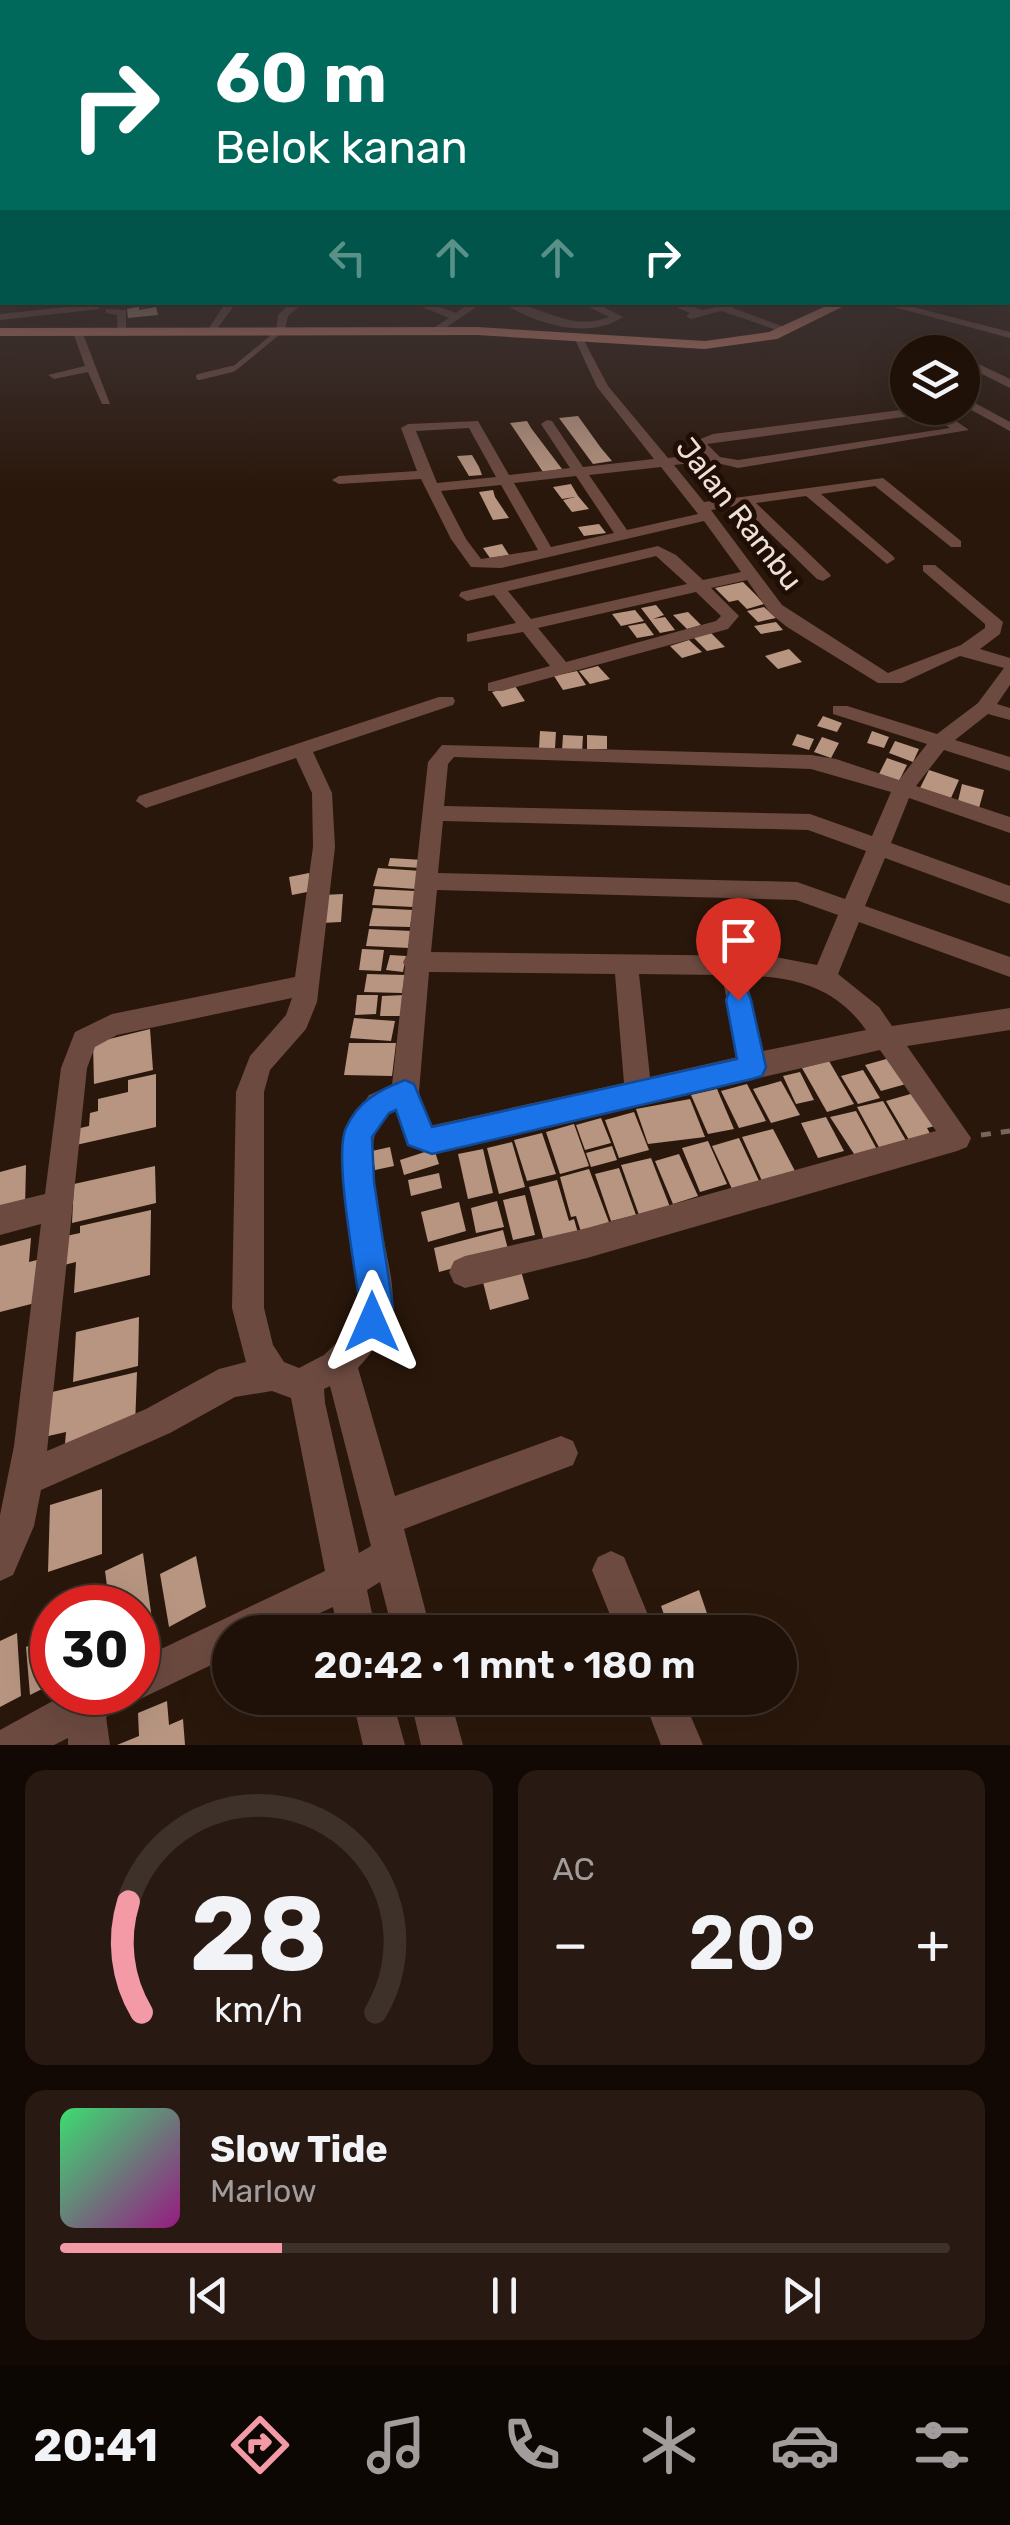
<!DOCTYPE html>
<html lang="id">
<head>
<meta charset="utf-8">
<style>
  :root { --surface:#201108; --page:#281a12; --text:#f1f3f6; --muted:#a29d9c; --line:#3d3129; --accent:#f49aa6 }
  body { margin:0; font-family:Rubik,sans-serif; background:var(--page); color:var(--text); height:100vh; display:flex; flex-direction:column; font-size:38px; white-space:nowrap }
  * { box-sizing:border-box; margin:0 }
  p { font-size:32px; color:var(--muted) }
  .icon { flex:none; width:55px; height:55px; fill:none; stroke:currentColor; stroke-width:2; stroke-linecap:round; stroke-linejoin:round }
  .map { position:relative; height:1745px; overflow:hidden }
  .side { display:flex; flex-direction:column; gap:25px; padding:25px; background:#120904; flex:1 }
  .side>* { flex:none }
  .guide { position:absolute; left:0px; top:0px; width:1010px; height:305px; box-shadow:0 10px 40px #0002,0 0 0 2px var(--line); background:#00695c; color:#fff; overflow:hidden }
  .fabs { position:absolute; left:890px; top:335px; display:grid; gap:20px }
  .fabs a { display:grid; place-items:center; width:90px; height:90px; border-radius:50%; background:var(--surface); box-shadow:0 10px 40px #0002,0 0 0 2px var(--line); font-size:50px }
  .speed { position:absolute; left:30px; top:1585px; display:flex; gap:20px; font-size:50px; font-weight:700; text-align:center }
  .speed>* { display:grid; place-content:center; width:130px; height:130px; border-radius:50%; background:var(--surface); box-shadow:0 10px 40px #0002,0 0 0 2px var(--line); line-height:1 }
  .speed .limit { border:15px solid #d22; background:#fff; color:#111 }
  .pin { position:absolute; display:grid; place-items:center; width:85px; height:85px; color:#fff; margin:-102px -42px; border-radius:50% 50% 50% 0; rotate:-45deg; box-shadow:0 0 10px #0007 }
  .pin .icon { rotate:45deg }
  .me { position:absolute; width:110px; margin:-55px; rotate:0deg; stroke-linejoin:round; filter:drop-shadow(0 0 8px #0008) }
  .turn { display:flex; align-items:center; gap:35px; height:210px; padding:0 50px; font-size:45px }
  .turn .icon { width:130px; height:130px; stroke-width:2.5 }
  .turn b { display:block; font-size:70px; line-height:85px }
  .lanes { display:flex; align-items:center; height:95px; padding:0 50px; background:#0003; justify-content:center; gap:50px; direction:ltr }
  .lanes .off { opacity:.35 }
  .big { font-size:75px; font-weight:600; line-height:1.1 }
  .side .tile { flex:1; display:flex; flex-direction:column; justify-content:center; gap:15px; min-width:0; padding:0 35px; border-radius:20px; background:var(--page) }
  .side .dial { align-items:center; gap:0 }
  .dial svg { height:260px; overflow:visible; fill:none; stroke:var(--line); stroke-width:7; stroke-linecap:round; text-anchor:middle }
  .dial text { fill:var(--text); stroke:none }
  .song { display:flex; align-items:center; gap:30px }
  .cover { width:120px; height:120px; border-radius:15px; background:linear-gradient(135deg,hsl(140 70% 55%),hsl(310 70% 35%)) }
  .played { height:10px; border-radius:5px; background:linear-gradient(90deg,var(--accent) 25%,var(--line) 25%) }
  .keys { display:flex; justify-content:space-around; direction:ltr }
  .heat { display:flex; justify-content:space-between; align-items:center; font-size:55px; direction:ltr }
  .side .tiles { flex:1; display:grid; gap:25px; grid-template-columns:1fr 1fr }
  .tile:last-child { grid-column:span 2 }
  .trip { position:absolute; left:212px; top:1615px; width:585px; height:100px; border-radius:50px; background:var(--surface); box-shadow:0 10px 40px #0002,0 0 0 2px var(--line); font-weight:600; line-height:100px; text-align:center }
  .tabs { display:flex; height:160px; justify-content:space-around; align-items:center; background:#0d0703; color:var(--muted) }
  .tabs .icon { width:70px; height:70px }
  .tabs .on { color:var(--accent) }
  .tabs b { font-size:45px; color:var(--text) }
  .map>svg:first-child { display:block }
</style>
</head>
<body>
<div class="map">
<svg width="1010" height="1745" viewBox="0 0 1010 1745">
  <rect width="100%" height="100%" fill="#2a170b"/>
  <g fill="#b79581">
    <path d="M139,307V310L156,307L158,315L128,318L127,309Z"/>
    <path d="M578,416L601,448L612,461L593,464L559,418Z"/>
    <path d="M527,421L531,428L562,469L543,472L510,423Z"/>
    <path d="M472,455L479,467L482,475L469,476L457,456Z"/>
    <path d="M571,484L578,496L589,509L572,512L563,500L575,497L562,499L553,487Z"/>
    <path d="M493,490L495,497L509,518L493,520L479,492Z"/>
    <path d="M599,524L606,533L584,536L578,527Z"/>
    <path d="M502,544L509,555L490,558L483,548Z"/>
    <path d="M743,582L757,596L764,604L747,609L738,600L729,602L715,588Z"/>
    <path d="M656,605L664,615L653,619L665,617L675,630L660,633L641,608Z"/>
    <path d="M764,607L776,618L758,622L747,611Z"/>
    <path d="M635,610L644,621L621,626L612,614Z"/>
    <path d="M688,612L701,625L687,629L673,615Z"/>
    <path d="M776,622L783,630L761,634L754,626Z"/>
    <path d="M645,623L654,635L637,638L628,626Z"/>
    <path d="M711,633L725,647L707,651L693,637Z"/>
    <path d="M689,640L702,652L682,658L670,646Z"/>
    <path d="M789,649L802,662L778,669L765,656Z"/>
    <path d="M598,666L610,679L590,684L579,671Z"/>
    <path d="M577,671L586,685L563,690L554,676Z"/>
    <path d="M515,686L525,701L502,707L492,692Z"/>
    <path d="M823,716L842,723L837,732L817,726Z"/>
    <path d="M540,731L556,732L555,748H539Z"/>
    <path d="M872,731L889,737L884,748L867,743Z"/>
    <path d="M797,734L814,739L809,750L792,745Z"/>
    <path d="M563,735L583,736L582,753L562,751Z"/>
    <path d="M587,735L607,736V749H587Z"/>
    <path d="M822,737L839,743L831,758L814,752Z"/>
    <path d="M895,741L919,749L913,762L889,753Z"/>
    <path d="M887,758L907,765L899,781L879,774Z"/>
    <path d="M929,770L959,780L951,798L920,788Z"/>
    <path d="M962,784L984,790L979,808L958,801Z"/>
    <path d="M390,858L423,860L421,868L388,866Z"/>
    <path d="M378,868L421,871L416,889L373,886Z"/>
    <path d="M309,873L312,891L292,895L289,877Z"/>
    <path d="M375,889L415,891L413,907L372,905Z"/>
    <path d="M343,894L341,922L321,923L323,895Z"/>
    <path d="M373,908L413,910L410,927L369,926Z"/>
    <path d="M369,929L412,931L409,948L366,946Z"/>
    <path d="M362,949L384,950L381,971L359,970Z"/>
    <path d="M390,955L406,956L403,972L386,970Z"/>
    <path d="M367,974L405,975L402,993L364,992Z"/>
    <path d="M357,995H378L376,1014L355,1015Z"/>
    <path d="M405,995L403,1016H380L382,996Z"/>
    <path d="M354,1018L395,1021L391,1041L350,1038Z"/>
    <path d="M150,1029L153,1070L94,1084L93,1043Z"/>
    <path d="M349,1043H396L392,1076L344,1075Z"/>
    <path d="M890,1058L906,1084L881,1091L865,1065Z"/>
    <path d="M829,1061L854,1104L827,1112L802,1068Z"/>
    <path d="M863,1070L880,1098L858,1104L841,1076Z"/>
    <path d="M800,1072L814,1100L796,1104L783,1076Z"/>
    <path d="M156,1074V1127L76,1145V1129L89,1126L90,1113L98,1111V1099L128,1092V1080Z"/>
    <path d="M781,1081L800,1115L771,1123L753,1089Z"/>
    <path d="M747,1084L766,1121L739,1128L721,1091Z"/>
    <path d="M717,1089L734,1129L708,1134L691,1095Z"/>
    <path d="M914,1093L935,1126L927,1128L933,1139L912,1145L886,1101Z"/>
    <path d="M690,1099L705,1137L648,1144L636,1109Z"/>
    <path d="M883,1101L908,1144L881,1151L857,1107Z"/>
    <path d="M856,1111L880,1155L858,1160L830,1117Z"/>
    <path d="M634,1112L649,1150L619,1158L605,1120Z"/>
    <path d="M826,1117L844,1151L818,1158L801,1123Z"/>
    <path d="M601,1118L611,1143L585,1150L576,1125Z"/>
    <path d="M574,1124L589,1166L560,1174L546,1132Z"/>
    <path d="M773,1129L796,1173L763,1183L742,1137Z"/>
    <path d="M542,1133L556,1174L527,1181L514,1140Z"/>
    <path d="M739,1138L760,1183L733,1191L712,1146Z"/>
    <path d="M708,1141L727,1184L700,1192L682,1148Z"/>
    <path d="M512,1142L525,1187L499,1194L487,1148Z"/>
    <path d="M612,1146L617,1160L591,1167L586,1153Z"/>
    <path d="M390,1147L394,1166L375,1170L372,1151Z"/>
    <path d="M434,1149L439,1164L404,1175L400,1160Z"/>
    <path d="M483,1149L493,1193L468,1199L458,1154Z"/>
    <path d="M679,1154L698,1196L673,1204L655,1161Z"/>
    <path d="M651,1158L670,1207L639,1215L621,1165Z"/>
    <path d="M26,1165L25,1209L0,1215V1172Z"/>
    <path d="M155,1166L156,1203L72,1223L74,1184Z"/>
    <path d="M619,1168L636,1215L611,1221L595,1174Z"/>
    <path d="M589,1169L610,1225L581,1232L576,1216L571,1217L560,1177Z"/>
    <path d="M439,1173L442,1188L411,1196L408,1180Z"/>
    <path d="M557,1180L569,1221L574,1219L578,1233L544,1242L529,1187Z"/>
    <path d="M525,1195L535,1235L513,1240L503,1200Z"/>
    <path d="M497,1201L504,1227L476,1233L471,1208Z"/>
    <path d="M459,1202L466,1231L428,1242L421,1212Z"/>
    <path d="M151,1210L150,1275L74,1293L76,1262L64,1265L66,1236L80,1233V1226Z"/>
    <path d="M503,1230L509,1253L439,1272L434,1248Z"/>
    <path d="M31,1238L29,1262L37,1260L35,1303L0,1312V1246Z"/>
    <path d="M521,1271L529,1299L490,1310L483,1282Z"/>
    <path d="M139,1317L138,1366L73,1382L76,1332Z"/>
    <path d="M137,1372L135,1427L65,1444L66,1432L44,1437L48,1393Z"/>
    <path d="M102,1489V1554L48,1572L50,1505Z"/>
    <path d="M143,1553L153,1627L141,1633L145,1660L138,1664V1608H110L105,1571Z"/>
    <path d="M196,1556L206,1607L169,1627L160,1574Z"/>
    <path d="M699,1590L712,1628L701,1632H670L661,1606Z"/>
    <path d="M17,1633L21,1696L0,1707V1641Z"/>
    <path d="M52,1635V1684L30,1695L26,1647Z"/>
    <path d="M167,1701L169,1725L183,1719L185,1745H117L139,1736L138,1713Z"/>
  </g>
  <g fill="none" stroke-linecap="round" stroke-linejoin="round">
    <path stroke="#77665c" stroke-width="2.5" stroke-dasharray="4 4" stroke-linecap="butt" d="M133,307L193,302"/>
    <path stroke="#77665c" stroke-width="5" stroke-dasharray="10 10" stroke-linecap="butt" d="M981,1135L1010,1131"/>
    <path stroke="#6c4a40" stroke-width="5" d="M222,371L235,368L280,331"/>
    <path stroke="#6c4a40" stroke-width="6" d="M199,377L232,369"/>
    <g fill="#6c4a40" fill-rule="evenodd">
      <path d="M1010,264V271L1008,272V265Z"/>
      <rect x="0" y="296" width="2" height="6"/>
      <path d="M226,302H237L213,334H205Z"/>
      <path d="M292,302H304L288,316L284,333H276L278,315Z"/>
      <path d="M410,302H426L456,313L471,302H484L436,334L432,329L449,318Z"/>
      <path d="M500,302C539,302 568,333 609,317L579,302H594L623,317C586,341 535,323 500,302Z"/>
      <path d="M664,302H680L702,310L740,302L733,308L792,330L783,332L721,311L691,319L686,316L690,313Z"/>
      <path d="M875,302H894L1010,332V338Z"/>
      <path d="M96,304L100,309L0,320V314Z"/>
      <path d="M106,309L126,310V336H118L117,315L106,313Z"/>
      <path d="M73,332L83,334L110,404H102L88,372L54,379L48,375L85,366Z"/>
      <path d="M572,333H580L608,386L668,458L701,454L693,442L713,434L916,408L943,412L969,430L738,468L709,461L674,465L704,502L883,478L961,541V547H951L875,486L821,494L893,556L895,559L887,564L806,496L756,503L829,573L831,576L823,581L817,579L741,505L711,510L782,605L888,673L961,645L985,628V624L923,571V565H935L1003,622L1000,634L980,649L1010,658V685L997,704L1010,708V720L988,714L955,740L1010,757V771L944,750L916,786L1010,817V833L909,798L891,843L1010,886V904L885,858L865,906L1010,957V977L859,922L838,974L879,1007L892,1026L1010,1008V1030L907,1046L971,1138L967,1147L957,1151L587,1258L465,1288L454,1283L449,1272L454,1261L465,1256L587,1228L936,1131L880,1050L432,1153L408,1145L396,1109C340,1136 400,1261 392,1308C389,1330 372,1353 358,1368L395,1496L561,1436L573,1441L578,1453L573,1465L404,1529L431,1632H393L380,1582L367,1590L376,1632H338L333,1607L279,1632H230V1656L138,1700L129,1696L125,1706L106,1717L110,1745H68V1738L54,1745H0V1730L69,1692H138V1660L325,1571L291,1398L272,1391L235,1397L170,1433L41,1490L34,1526L13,1575L0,1581V1515L14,1446L41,1224L0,1235V1205L45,1194L61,1068L75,1032L112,1014L295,977L313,847L312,793L296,758L146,808L136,801L139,796L439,697H453L455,701L453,705L313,752L332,793L335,847L317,1002L306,1029L270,1070L264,1092V1308L273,1345L284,1362L299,1368L324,1355L351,1329L361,1306L345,1182L344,1133L369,1095L392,1085L405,967L403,962L407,955L428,762L442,745L811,755L836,759L899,780L927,744L833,714V706H847L937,734L978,703L1004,668L960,656L902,683H878L787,627L770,613L747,580L711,588L739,616L728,629L502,691H488V683L550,666L523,632L467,642V634L516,623L494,595L467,601L459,596L461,592L658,546L676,555L703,580L741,572L704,521L501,568L471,567L451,539L421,479L339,484L332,480L339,476L417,471L401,428L408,424L478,421L509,475L570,468L541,424L547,420L552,421L583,467L654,459L597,387ZM918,415L934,418L950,428L738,460L720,457L707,444ZM469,428L496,477L437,483L416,431ZM661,467L698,514L627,530L589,475ZM576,476L614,533L551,547L514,483ZM501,485L538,550L481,559L466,539L441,491ZM656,556L687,584L531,619L508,591ZM696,592L721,616L716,621L566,662L538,628ZM454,757L811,769L891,792L872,836L810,814L444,806L448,764ZM443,821L808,830L866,851L845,899L797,882L438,873ZM437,890L796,900L838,915L817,965L770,956L431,952ZM429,972L615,974L624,1083L429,1126L419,1092ZM639,974L722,975L738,1057L650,1077ZM746,976C794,976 837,988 866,1030L763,1051ZM292,998L286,1015L250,1056L236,1092L232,1308L246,1362L219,1369L146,1409L47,1451L87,1068L95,1047L117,1035ZM330,1386L371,1546L359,1553L325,1403L324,1389Z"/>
      <path d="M962,356L1010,379V388L962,364Z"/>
      <path d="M962,396L1010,422V431L962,405Z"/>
      <path d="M611,1551L624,1557L655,1632H617L592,1570L598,1557Z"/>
      <path d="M352,1698H392L405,1745H363Z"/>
      <path d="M410,1698H450L463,1745H421Z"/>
      <path d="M643,1698H683L703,1745H661Z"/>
    </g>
    <path fill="#cc7e6a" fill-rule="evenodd" d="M835,302H852L777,339L705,349L477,335L0,336V328L477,327L705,341L769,332Z"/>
  </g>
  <linearGradient id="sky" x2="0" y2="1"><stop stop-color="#170d06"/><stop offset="0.5" stop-color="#443c3f"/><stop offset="1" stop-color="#443c3f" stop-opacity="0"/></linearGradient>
  <rect width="1010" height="492" fill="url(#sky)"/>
  <path fill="#1a73e8" stroke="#114b97" stroke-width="2.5" d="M738,989L748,992L751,1000L766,1067L762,1076L752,1079L432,1154L408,1145L396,1110L389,1113L372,1137L374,1182L393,1307L383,1334L372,1339L360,1334L356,1322L360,1307C356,1272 333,1155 346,1128C358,1101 379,1090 405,1080L414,1084L432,1127L737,1059L726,1000L729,992Z"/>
  <g text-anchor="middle" stroke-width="10" stroke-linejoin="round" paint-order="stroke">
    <g font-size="30" fill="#ede0d8" stroke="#200e04">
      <text transform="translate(739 514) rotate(52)" y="10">Jalan Rambu</text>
    </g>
  </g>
</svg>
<div class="fabs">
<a><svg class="icon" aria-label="layers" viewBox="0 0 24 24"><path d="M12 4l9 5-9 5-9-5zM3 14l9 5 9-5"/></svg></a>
</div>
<div class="speed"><div class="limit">30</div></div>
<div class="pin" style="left:738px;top:1000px;background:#d93025"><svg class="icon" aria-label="arrive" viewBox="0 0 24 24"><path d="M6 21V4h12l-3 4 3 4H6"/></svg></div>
<svg class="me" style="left:372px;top:1322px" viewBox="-20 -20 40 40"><path d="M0-17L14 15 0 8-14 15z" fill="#1a73e8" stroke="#fff" stroke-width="4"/></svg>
<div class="trip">20:42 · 1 mnt · 180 m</div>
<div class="guide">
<div class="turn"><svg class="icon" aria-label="right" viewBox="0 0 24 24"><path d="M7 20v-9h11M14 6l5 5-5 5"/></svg><div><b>60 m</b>Belok kanan</div></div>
<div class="lanes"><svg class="icon off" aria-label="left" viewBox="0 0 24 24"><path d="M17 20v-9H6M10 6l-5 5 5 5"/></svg><svg class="icon off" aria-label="ahead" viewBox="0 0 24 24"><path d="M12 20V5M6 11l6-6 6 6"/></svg><svg class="icon off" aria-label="ahead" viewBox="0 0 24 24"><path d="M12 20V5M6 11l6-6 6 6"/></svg><svg class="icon" aria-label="right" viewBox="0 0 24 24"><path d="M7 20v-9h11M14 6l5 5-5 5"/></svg></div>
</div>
</div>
<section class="side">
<div class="tiles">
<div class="tile dial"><svg viewBox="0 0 100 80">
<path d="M14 69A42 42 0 1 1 86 69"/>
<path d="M14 69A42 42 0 0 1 10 35" stroke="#f49aa6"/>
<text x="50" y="56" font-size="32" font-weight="700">28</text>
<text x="50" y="72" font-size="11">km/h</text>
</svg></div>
<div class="tile"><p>AC</p>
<div class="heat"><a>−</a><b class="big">20°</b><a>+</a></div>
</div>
<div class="tile">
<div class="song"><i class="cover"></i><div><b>Slow Tide</b><p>Marlow</p></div></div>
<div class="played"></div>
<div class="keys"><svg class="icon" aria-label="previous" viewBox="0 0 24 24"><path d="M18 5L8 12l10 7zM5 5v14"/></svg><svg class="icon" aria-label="pause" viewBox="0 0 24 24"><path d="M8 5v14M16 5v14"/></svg><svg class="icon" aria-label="next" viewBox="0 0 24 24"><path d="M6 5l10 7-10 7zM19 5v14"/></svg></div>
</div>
</div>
</section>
<nav class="tabs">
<b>20:41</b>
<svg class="icon on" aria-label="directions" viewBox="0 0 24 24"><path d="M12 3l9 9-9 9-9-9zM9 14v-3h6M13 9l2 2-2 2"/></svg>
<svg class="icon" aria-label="music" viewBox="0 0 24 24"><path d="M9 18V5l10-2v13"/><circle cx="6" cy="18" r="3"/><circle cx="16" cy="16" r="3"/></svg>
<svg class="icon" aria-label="phone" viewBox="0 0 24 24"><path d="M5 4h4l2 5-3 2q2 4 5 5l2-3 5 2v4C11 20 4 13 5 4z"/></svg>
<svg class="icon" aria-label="climate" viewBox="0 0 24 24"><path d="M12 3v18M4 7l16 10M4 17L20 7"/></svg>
<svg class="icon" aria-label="car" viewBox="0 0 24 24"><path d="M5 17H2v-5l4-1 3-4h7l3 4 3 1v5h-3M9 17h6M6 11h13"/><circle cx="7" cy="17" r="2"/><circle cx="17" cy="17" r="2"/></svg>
<svg class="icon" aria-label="filters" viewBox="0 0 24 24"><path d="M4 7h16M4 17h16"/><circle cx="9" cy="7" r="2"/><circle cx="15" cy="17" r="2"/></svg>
</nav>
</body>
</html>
